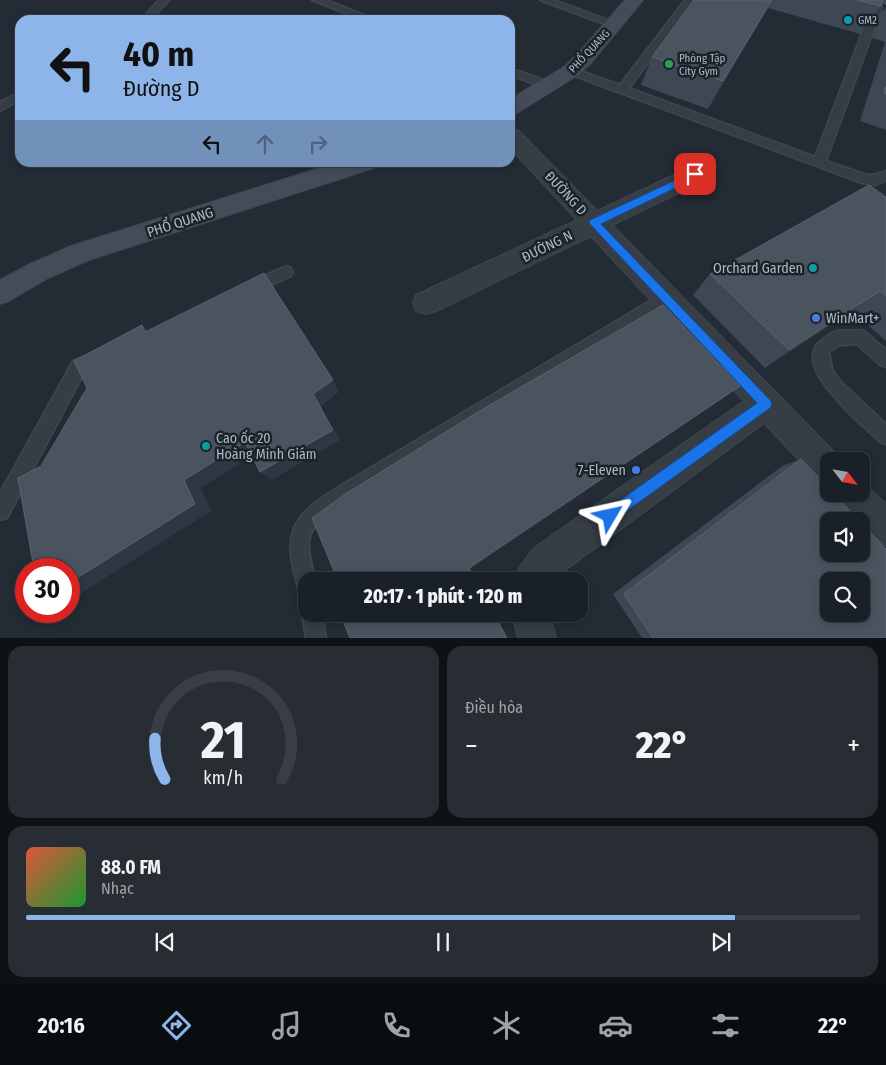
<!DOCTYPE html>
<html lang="vi">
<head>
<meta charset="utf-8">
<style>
  :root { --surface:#1a2027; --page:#272d33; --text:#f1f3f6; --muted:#9fa3a7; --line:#383e44; --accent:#8eb5e9 }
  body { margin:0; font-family:"Fira Sans Condensed",sans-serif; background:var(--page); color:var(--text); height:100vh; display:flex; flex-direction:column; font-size:19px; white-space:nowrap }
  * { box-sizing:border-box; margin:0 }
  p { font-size:16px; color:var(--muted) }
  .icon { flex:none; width:28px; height:28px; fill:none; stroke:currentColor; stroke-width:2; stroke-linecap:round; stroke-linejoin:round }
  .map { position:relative; height:638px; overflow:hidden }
  .sheet { display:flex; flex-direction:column; gap:8px; padding:8px; background:#0e1215; flex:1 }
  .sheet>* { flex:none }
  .guide { position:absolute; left:15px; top:15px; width:500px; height:152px; border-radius:15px; box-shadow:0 2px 8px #0003,0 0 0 1px var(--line); background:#8eb5e9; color:#111; overflow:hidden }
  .needle { width:32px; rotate:121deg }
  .controls { position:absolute; left:820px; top:452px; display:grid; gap:10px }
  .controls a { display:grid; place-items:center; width:50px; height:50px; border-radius:10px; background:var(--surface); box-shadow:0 2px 8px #0003,0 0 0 1px var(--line); font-size:25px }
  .speed { position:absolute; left:15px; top:558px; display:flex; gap:10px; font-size:25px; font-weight:700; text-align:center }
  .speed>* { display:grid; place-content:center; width:65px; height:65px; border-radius:50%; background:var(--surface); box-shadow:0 2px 8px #0003,0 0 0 1px var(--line); line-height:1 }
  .speed .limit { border:8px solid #d22; background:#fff; color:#111 }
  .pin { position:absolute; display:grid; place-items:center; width:42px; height:42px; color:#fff; margin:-21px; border-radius:10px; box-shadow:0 2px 8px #0006 }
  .me { position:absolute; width:55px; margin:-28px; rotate:54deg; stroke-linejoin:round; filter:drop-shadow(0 0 4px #0008) }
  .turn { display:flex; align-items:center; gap:18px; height:105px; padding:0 25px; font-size:22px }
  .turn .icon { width:65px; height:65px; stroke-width:2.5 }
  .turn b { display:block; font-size:35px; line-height:42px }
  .lanes { display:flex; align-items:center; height:48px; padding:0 25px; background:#0003; justify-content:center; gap:25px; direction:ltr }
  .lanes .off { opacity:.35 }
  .big { font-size:38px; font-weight:800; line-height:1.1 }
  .sheet .widget { flex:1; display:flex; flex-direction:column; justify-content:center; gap:8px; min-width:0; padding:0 18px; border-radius:15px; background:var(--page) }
  .sheet .dial { align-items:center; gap:0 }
  .dial svg { height:130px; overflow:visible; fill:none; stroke:var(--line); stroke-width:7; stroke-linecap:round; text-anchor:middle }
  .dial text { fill:var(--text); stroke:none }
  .song { display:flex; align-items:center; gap:15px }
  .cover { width:60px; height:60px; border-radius:8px; background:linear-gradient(135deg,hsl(10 70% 55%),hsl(130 70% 35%)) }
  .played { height:5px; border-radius:2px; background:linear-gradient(90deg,var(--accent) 85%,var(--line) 85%) }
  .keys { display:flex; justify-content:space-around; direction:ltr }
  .heat { display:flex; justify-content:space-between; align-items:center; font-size:28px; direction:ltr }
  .sheet .tiles { flex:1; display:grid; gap:8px; grid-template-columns:1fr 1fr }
  .widget:last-child { grid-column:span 2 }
  .trip { position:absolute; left:298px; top:572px; width:290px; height:50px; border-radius:15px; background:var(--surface); box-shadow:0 2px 8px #0003,0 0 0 1px var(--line); font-weight:800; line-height:50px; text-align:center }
  .tabs { display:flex; height:80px; justify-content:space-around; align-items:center; background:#0a0d10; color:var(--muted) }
  .tabs .icon { width:35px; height:35px }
  .tabs .selected { color:var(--accent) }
  .tabs b { font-size:22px; color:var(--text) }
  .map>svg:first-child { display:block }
</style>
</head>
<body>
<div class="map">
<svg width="886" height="638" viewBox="0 0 886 638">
  <rect width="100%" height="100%" fill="#232b34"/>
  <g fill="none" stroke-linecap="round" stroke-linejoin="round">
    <defs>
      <g id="lane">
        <path d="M159,0H169L151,20H141Z"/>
        <path d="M312,0H326L377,20H363Z"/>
        <path d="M540,0H554L618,24L616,26H610Z"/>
        <path d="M685,0H695L629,88L815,157L872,7L877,4L880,5L882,7L826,161L867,175H874L886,171V180L875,185L862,183L567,73L566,71L567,69H575L620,85Z"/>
        <path d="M510,68L554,84L555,86L550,89L510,75Z"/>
        <path d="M20,92V100L0,111V102Z"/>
        <path d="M286,266L291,268L293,272L291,276L256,292L251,294L246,292L244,288L246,284Z"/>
        <path d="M665,292L670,294L672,298L670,302L352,498C336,510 307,523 309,546C309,558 313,570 316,581H306V592L299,589C295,580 294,571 292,562C284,520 309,506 340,486Z"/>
        <path d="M860,330L865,332L886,350V367L880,365L857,344L840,345L829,352L832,369L840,381L886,424V444L880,442C862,424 786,364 823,339C827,336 832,332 837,331C844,330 853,331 860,330Z"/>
        <path d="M93,353L99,355L101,360L99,365L85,371L7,518L0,520V493L73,361Z"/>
        <path d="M306,606V614H322L326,638H306L302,614Z"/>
      </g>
      <g id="street">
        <path d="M510,128L518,130L597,211L687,169L695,167L703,169L706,175L703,181L612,225L840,458L842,461H829V485L818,480L764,423L560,574L554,581H514L519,568L534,548L744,401L591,236L436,311L426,314L416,311L413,303L416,295L577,220L510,148Z"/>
        <path d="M861,481L886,504V545L874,540L861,527V521H856L841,506L836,494H861Z"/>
        <path d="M512,614H550L556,638H518Z"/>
      </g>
      <g id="secondary">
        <path d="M625,0H643L590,64L578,75L517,113L510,115V99L564,67L576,56Z"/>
        <path d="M339,162H377L374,168L89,260L48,278L9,301L0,304V280L30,264L71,246Z"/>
      </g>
    </defs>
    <use href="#lane" stroke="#3f464f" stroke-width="3"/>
    <use href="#street" stroke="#3f464f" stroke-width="2"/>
    <use href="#secondary" stroke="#3f464f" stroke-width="2"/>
    <use href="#lane" fill="#363d45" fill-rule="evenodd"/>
    <use href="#street" fill="#363d45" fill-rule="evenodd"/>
    <use href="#secondary" fill="#444c58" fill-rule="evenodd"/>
  </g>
  <g fill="#3e4753">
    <path d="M694,0H886V5L882,4L881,6L860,34L768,8L708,109L641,85L652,57Z"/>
    <path d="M886,7V130L860,121L885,42L872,38L881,13Z"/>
    <path d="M886,197V341L852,311L765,368L693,295L710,274Z"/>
    <path d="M801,459L886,638H642L613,594L782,466Z"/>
  </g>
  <g fill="#2e3742">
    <path d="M772,0H773L768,8L708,109L723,81Z"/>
    <path d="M880,291L852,311L765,368L789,350Z"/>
    <path d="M142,325L159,340L145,332Z"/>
    <path d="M333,380L339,392L320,407L340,440L272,480L260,472L313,394Z"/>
    <path d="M740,386L722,399L468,570L469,568Z"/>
    <path d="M245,442L258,452L201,488L211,511L69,601V583L184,480Z"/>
  </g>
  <g fill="#4a545f" stroke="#5a636f" fill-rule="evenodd">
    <path d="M694,0H772L723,81L652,57Z"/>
    <path d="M857,0H883L881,6Z"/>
    <path d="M886,86V94L884,93Z"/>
    <path d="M869,185L886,197V296L880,291L789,350L710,274Z"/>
    <path d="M264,273L333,380L313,394L333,430L260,472L245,442L184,480L195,504L69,583V569H34L18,478L41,466L87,388L74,361L142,325L145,332Z"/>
    <path d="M663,305L740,386L469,568L477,581H329L336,576L312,518L347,493L483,409Z"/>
    <path d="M801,459L829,488V494H834L860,521H829V554H861V522L886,549V638H653L624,594ZM829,581H861V614H829Z"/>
    <path d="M340,614H494L507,638H350Z"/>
  </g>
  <path fill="#1a73e8" stroke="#114b97" d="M695,171L698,172V177L601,224L770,400L772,404L770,408L610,523L605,521L603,516L605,511L757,403L589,223L590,220Z"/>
  <g fill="#0f9aa8" stroke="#1b222a" stroke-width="2">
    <circle cx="848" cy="20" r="5"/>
    <circle cx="813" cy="268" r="5"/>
    <circle cx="206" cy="446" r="5"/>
  </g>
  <circle fill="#2e9e5b" stroke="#1b222a" stroke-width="2" cx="669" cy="64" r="5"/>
  <g fill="#3f7fe0" stroke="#1b222a" stroke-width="2">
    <circle cx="816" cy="318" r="5"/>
    <circle cx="636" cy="470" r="5"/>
  </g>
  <g text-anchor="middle" stroke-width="5" stroke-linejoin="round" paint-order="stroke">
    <g font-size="11" fill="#b0b8c2" stroke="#1b222a" text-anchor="start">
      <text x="858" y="24">GM2</text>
      <text x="679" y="62">Phòng Tập<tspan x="679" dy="13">City Gym</tspan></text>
    </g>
    <g font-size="11" fill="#b0b8c2" stroke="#1b222a">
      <text transform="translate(589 51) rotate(-47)" y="4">PHỔ QUANG</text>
    </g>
    <g font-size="14" fill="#b0b8c2" stroke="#1b222a">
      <text transform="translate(566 193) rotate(47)" y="5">ĐƯỜNG D</text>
      <text transform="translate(180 222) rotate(-18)" y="5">PHỔ QUANG</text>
      <text transform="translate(547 246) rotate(-26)" y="5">ĐƯỜNG N</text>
    </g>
    <g font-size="14" fill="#b0b8c2" stroke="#1b222a" text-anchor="end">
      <text x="803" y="273">Orchard Garden</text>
      <text x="826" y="323" text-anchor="start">WinMart+</text>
      <text x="216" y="443" text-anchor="start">Cao ốc 20<tspan x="216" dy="16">Hoàng Minh Giám</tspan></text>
      <text x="626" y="475">7-Eleven</text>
    </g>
  </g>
</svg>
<div class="controls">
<a><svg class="needle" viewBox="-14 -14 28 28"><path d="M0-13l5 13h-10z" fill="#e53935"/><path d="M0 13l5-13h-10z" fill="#9fa3a7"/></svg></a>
<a><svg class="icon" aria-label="sound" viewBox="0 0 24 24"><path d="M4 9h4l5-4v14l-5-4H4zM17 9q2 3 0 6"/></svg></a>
<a><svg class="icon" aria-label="search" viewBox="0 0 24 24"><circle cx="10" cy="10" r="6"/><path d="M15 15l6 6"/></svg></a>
</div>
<div class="speed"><div class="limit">30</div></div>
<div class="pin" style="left:695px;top:174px;background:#d93025"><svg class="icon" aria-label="arrive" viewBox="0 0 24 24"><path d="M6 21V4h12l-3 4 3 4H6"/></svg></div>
<svg class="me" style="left:610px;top:516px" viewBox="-20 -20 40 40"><path d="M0-17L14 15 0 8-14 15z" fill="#1a73e8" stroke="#fff" stroke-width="4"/></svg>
<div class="trip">20:17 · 1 phút · 120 m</div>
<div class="guide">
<div class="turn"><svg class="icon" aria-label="left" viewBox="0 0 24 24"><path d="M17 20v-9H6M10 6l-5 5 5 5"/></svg><div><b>40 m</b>Đường D</div></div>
<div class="lanes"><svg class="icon" aria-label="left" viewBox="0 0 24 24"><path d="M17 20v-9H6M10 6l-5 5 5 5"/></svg><svg class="icon off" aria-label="ahead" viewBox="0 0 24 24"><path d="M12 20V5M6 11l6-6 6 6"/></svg><svg class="icon off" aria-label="right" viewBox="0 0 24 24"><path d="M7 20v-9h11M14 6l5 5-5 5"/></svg></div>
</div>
</div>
<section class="sheet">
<div class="tiles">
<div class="widget dial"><svg viewBox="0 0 100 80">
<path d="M14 69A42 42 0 1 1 86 69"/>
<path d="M14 69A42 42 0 0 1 8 44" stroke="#8eb5e9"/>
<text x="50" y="56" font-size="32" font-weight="700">21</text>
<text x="50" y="72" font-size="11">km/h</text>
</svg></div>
<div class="widget"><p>Điều hòa</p>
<div class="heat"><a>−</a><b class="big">22°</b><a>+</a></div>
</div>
<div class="widget">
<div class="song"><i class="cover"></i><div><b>88.0 FM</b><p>Nhạc</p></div></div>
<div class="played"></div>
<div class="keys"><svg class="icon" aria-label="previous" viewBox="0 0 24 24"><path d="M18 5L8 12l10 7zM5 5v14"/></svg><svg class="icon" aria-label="pause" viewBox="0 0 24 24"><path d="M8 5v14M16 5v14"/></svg><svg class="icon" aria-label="next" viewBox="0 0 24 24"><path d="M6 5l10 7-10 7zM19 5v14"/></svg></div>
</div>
</div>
</section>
<nav class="tabs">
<b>20:16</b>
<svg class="icon selected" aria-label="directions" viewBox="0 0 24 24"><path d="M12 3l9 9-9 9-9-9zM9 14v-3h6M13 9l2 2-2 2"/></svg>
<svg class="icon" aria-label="music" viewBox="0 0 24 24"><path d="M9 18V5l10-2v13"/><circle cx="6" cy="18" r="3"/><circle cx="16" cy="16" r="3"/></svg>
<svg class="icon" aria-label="phone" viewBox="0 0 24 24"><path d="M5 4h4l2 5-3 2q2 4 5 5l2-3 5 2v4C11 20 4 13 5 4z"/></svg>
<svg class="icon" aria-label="climate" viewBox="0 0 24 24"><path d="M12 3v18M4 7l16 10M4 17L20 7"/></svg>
<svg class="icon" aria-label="car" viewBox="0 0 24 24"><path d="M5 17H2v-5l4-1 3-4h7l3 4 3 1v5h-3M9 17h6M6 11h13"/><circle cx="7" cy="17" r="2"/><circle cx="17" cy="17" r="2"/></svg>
<svg class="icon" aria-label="filters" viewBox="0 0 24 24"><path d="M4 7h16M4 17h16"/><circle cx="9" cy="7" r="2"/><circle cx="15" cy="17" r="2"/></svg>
<b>22°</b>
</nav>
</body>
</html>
